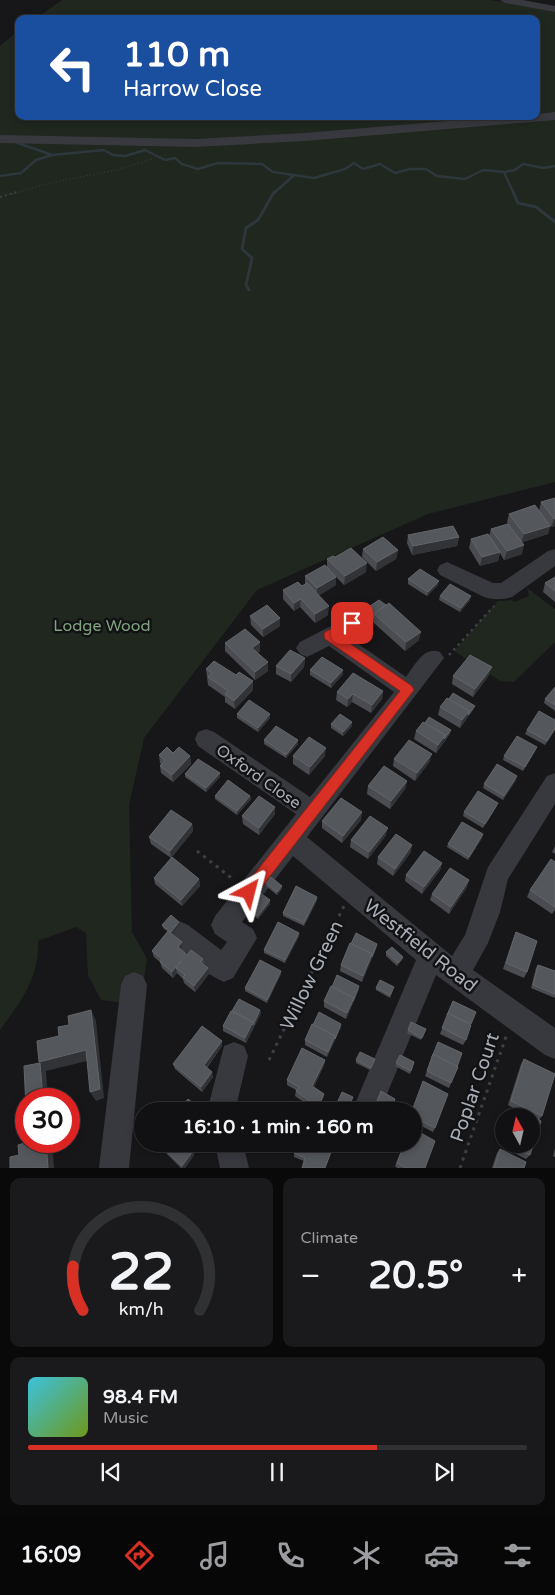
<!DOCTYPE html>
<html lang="en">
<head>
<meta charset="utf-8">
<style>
  :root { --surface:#111113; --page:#1a1a1c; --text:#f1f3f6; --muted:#9c9da0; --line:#303133; --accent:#d93025 }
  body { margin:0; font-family:"Varela Round",sans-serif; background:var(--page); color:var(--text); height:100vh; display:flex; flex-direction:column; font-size:19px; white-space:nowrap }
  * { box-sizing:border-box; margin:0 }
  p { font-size:16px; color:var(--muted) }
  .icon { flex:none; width:28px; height:28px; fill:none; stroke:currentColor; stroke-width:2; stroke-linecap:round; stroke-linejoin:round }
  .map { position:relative; height:1168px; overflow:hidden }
  .sheet { display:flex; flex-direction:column; gap:10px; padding:10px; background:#09090a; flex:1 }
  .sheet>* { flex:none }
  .guide { position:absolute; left:15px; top:15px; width:525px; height:105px; border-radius:10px; box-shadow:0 2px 8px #0003,0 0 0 1px var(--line); background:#1a4fa0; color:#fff; overflow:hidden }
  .needle { width:32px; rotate:352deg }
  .tools { position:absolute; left:495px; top:1108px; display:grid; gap:10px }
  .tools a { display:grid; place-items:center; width:45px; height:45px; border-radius:50%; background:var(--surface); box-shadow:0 2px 8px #0003,0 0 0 1px var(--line); font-size:25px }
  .speed { position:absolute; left:15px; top:1088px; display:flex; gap:10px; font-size:25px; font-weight:700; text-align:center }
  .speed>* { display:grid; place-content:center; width:65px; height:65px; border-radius:50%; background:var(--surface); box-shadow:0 2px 8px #0003,0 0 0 1px var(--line); line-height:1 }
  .speed .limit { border:8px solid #d22; background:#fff; color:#111 }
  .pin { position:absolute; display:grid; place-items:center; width:42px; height:42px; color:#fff; margin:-21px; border-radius:10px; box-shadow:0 2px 8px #0006 }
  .me { position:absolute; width:55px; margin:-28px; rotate:38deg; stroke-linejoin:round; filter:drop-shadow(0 0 4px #0008) }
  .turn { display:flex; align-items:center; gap:18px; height:105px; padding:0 25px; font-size:22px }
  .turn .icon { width:65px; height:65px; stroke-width:2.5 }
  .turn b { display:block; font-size:35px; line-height:42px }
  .big { font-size:38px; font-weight:700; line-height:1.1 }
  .sheet .widget { flex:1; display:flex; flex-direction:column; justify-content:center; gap:8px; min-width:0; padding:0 18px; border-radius:10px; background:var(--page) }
  .sheet .dial { align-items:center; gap:0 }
  .dial svg { height:130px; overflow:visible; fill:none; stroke:var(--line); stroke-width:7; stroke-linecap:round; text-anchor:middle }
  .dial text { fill:var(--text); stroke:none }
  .song { display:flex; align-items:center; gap:15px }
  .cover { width:60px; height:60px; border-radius:8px; background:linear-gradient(135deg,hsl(190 70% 55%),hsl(80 70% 35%)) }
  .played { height:5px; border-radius:2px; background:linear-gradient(90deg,var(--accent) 70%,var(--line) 70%) }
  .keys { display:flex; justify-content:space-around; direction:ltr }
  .heat { display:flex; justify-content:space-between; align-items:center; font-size:28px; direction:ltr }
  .sheet .tiles { flex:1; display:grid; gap:10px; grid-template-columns:1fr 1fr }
  .widget:last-child { grid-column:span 2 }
  .trip { position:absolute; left:134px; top:1102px; width:288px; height:50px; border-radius:25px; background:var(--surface); box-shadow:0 2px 8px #0003,0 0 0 1px var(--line); font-weight:700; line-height:50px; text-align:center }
  .menu { display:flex; height:80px; justify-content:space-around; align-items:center; background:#070708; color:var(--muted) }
  .menu .icon { width:35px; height:35px }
  .menu .selected { color:var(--accent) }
  .menu b { font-size:22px; color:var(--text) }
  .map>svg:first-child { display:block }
</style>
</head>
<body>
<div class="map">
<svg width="555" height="1168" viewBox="0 0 555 1168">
  <rect width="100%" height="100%" fill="#171719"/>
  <g fill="#1f271f">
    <path d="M62,0H491L555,11V113L536,115V19H35Z"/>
    <path d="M19,30V116H524L409,127L216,140L0,136V46Z"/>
    <path d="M555,117V482L428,514L257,590L144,738L129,805L132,932L147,959L140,1005L101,1000L88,975L86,933L76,927L38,941C39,979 21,1001 0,1030V141L171,145Z"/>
    <path d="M527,588L555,609V642L514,682L500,681L454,651L498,601L512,600L514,602L529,596Z"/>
  </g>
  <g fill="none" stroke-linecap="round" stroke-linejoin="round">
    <g stroke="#2d373c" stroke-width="2.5">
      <path d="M15,142L52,155"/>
      <path d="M504,172L514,194"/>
      <path d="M0,176L21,173L36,160L52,155L104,150L113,155L125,156L145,150L165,160L175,158L182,164L198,169L218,163L262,164L273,172L314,178L345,169L354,163L363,169L380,164L395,173L410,169H426L437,176L465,179L483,170L504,172L515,170L523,164L543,168L555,166"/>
      <path d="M273,194L293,176"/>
    </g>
    <g stroke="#2d373c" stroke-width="3">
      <path d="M513,192L518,203L536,207L555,222"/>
      <path d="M249,290L246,285L252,258L242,249L246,228L258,220L274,192"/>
    </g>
    <path stroke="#3e4045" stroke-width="1" stroke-dasharray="1 2.5" stroke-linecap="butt" d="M12,194L50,183L116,170L168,154"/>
    <path stroke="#3e4045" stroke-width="2" stroke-dasharray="2 3" stroke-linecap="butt" d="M0,197L17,192"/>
    <path stroke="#3e4045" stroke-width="2.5" stroke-dasharray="2.5 4" stroke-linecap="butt" d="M449,655L494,606"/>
    <g stroke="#3e4045" stroke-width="3" stroke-dasharray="3 5" stroke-linecap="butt">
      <path d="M197,851L234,880"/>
      <path d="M269,1060L344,906"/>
      <path d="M460,1168L507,1034"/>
    </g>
    <g fill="#38393e" fill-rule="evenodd">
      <path d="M500,0H523L555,6V12L505,3Z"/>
      <path d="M555,112V120L305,141L196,147L0,143V135L196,139L305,133L507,116H536V114Z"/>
      <path d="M555,549V566L512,597C503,600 493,600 484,597L440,575L437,570L440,565L447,562L493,583H501L548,551Z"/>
      <path d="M352,615L359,617L362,623L359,629L347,636L406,677C415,665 424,646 440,652L444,658L307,837L452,956L465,935L488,867L547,776L555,773V804L508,879L500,912L488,943L473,970L555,1028V1059L545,1055L436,975L380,1111H352L416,960L293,856L242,922L253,929L257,938L233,978L224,982C207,975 173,950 166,934L170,925L179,921L188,925L221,950L227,942L215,934L211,925L215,916L296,814L198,746L195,739L198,732L206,729L214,732L310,797L394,692L329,646L307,657L300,654L296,648L300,642Z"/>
      <path d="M134,972L143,976L147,985L129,1168H99L121,985L125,976Z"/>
      <path d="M234,1042L244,1046L248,1056L235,1111H207L224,1046Z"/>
      <path d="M215,1144H243L249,1168H220Z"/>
    </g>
  </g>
  <g fill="#4a4c51">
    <path d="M555,498V526L551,527L550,526L548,534L522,542V554L504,560L500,553L498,561L480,566L469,548L471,539L489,536L491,529L508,524L507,522L509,514L539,511L541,502Z"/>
    <path d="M408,535L459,537L457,546L412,555L407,543Z"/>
    <path d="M363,549L398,550L396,559L376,571L362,557Z"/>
    <path d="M335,557L366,572L344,585L327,568V559Z"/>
    <path d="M305,576L336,577V585L319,595L328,615L315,623L300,607L294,611L283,599V590L302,586L305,584Z"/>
    <path d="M555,577V602L543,592L545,583Z"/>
    <path d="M408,579L438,585L427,596L408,584Z"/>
    <path d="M440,596L470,600L460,612L439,600Z"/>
    <path d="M379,600L419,640L405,651L364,614V610Z"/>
    <path d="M250,616L280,618V626L263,637L251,625Z"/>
    <path d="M260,642V651L257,653L268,671L255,680L225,651V643Z"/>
    <path d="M305,658L304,667L291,682L276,674V666Z"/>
    <path d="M206,669L236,675L253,681V690L235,709L225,702V697L208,685Z"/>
    <path d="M310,670L343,674L331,688L310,675Z"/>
    <path d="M489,675L473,697L452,684L453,676Z"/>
    <path d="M555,687V711L544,703L545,699Z"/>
    <path d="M383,691L382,699L371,713L352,702L347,707L336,700L337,692Z"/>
    <path d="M440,707L473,710L460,728L438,715Z"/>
    <path d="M237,714L270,718L258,732L237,718Z"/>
    <path d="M555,720V730L545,745L525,734L527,730Z"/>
    <path d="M352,722V726L343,736L331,728V724Z"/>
    <path d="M416,731L450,734L436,753L414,739Z"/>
    <path d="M264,740H298V744L286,758L264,744Z"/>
    <path d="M535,751L523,771L503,760L504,756Z"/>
    <path d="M173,753L190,756L191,764L173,782L161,773L160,766L161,764L160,763L159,755Z"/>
    <path d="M293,756H325L309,775L293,764Z"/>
    <path d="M394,759L430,761L415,781L393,766Z"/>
    <path d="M220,773V777L206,792L185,777V774Z"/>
    <path d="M516,780L503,800L483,788L484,784Z"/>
    <path d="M407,781L405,789L390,809L367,794L368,786Z"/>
    <path d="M215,796H250L251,799L237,815L215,799Z"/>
    <path d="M497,806L483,828L463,816L464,812Z"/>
    <path d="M275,807V814L259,835L243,824L242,816Z"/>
    <path d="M361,820L342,843L322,828V821Z"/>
    <path d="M192,824L193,831L171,858L151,844L149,837Z"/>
    <path d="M483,834L482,838L468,860L447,847L448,844Z"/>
    <path d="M386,835L368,859L350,847L351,840Z"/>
    <path d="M555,846V854L552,852Z"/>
    <path d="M411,852L393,876L377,864L378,857Z"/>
    <path d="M555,862V910L552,914L527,897L530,890Z"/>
    <path d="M442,863L440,870L422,894L405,881L406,875Z"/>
    <path d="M154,878L199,879L200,886L182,906L155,884Z"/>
    <path d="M266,883L282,889L277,895L266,886Z"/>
    <path d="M467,887L449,914L430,900L432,894Z"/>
    <path d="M317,897V900L304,926L283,916V913Z"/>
    <path d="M270,904L258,919L247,911V908Z"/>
    <path d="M162,925H180L172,935L182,942L183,948L182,950L187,955L203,959L204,965L209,974L195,992L184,983L183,979L177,973L173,978L162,968L160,962L154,957L152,951L168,932L163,928Z"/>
    <path d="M516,932L527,972L524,978L503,969L513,939Z"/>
    <path d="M299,936L285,963L264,953V950Z"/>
    <path d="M377,944L362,982L340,971L341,965Z"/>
    <path d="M386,952L403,957L402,960L397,966L386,956Z"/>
    <path d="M538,965L555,971V998L531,988L536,968Z"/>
    <path d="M281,971V974L267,1003L245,991V988Z"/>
    <path d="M376,988L393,990L390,998L376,990Z"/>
    <path d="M359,989L346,1019L324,1007V1001Z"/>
    <path d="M453,1001L466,1040L463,1045L440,1034Z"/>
    <path d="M232,1011L261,1013L246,1043L223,1031V1026Z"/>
    <path d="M411,1022L426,1029L421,1040L407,1033Z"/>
    <path d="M341,1027L327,1057L305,1045V1040Z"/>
    <path d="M438,1042L451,1083L449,1088L425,1076Z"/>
    <path d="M222,1046L207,1068L213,1077L202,1092L175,1069L173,1064Z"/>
    <path d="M400,1055L414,1062L410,1074L395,1066Z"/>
    <path d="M375,1059L370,1070L356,1063V1060Z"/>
    <path d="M524,1059L542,1116L539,1120L530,1155L526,1159L501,1146L504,1137V1144H531V1116H511L512,1112L515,1109L508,1105L521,1064Z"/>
    <path d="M325,1060L324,1065L314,1087L324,1094L323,1098L317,1111L295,1096L296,1090L287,1085V1080Z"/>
    <path d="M381,1091L391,1111H380L374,1108Z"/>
    <path d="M353,1097L348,1109L338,1103V1101Z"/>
    <path d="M412,1111L435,1128L433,1132L412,1121Z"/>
    <path d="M168,1144H194L190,1149L193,1151L194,1155L185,1168H181L166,1153L164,1149Z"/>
    <path d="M297,1144H334L325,1168H302L304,1161L294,1157V1153Z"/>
    <path d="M404,1144L425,1168H397L395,1166Z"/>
    <path d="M555,1148V1157L553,1156Z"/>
    <path d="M500,1149L524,1168H492L497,1153Z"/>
  </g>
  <g fill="#313336">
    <path d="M555,518V526L551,527L554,519Z"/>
    <path d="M550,526L548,534L521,543L524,534Z"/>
    <path d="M459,537L457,546L412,555L413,546Z"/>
    <path d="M524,545L522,554L504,560L507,551Z"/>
    <path d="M398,550L396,559L376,571L377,562Z"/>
    <path d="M500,552L498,561L480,566L482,557Z"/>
    <path d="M367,563L366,572L344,585L345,576Z"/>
    <path d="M336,577V585L317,597V588Z"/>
    <path d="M439,581L438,585L427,596L428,592Z"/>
    <path d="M471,596L470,600L460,612L461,608Z"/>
    <path d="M301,599L300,607L294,611V603Z"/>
    <path d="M329,606L328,615L315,623V614Z"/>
    <path d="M280,618V626L263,637V629Z"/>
    <path d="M421,632L419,640L405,651L406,642Z"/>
    <path d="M260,642V651L252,656V648Z"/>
    <path d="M305,658L304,667L291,682V674Z"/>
    <path d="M268,662V671L255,680V672Z"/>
    <path d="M492,667L489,675L473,697L475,689Z"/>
    <path d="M343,670V674L331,688V683Z"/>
    <path d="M253,681V690L235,709L234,701Z"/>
    <path d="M383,691L382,699L371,713L372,705Z"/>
    <path d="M353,694L352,702L347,707L348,699Z"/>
    <path d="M475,706L473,710L460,728L462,720L469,711Z"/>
    <path d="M270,714V718L258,732V728Z"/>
    <path d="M352,722V726L343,736V732Z"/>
    <path d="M451,730L450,734L436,753L438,745L445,735Z"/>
    <path d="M298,740V744L286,758V755Z"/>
    <path d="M326,748L325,756L309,775L310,767Z"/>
    <path d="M432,754L430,761L415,781L417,773Z"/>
    <path d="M190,756L191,764L173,782L172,775Z"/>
    <path d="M220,773V777L206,792V788Z"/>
    <path d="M517,776L516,780L503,800L504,796Z"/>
    <path d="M407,781L405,789L390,809L391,801Z"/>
    <path d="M250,796L251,799L237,815V811Z"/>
    <path d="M498,803L497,806L483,828L485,824Z"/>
    <path d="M275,807V814L259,835V828Z"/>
    <path d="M362,812L361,820L342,843L343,836Z"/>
    <path d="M192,824L193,831L171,858L170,851Z"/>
    <path d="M388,828L386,835L368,859L369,852Z"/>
    <path d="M483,834L482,838L468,860L469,857Z"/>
    <path d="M412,845L411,852L393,876L395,869Z"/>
    <path d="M442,863L440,870L422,894L424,887Z"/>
    <path d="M199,879L200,886L182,906L181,900Z"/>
    <path d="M469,880L467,887L449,914L451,907Z"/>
    <path d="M282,886V889L277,895V892Z"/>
    <path d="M317,897V900L304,926V923Z"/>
    <path d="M270,900V904L258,919V916Z"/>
    <path d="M179,922L180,925L172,935L171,932Z"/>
    <path d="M299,933V936L285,963V960Z"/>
    <path d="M182,942L183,948L179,953L178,947Z"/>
    <path d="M377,944V947L362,982L363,976Z"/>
    <path d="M186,954L188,960L176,968L177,973L173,978L172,972Z"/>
    <path d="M403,957L402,960L397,966L398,963Z"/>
    <path d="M208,968L209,974L195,992L194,986Z"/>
    <path d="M281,971V974L267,1003V1000Z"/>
    <path d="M359,986V989L346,1019L347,1013Z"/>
    <path d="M91,1010L96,1021L104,1098L96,1101L90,1092Z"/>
    <path d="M260,1010L261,1013L253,1028V1025Z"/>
    <path d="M253,1022V1028L246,1043L245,1038Z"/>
    <path d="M341,1024V1027L327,1057L328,1052Z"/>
    <path d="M222,1041V1046L205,1070L204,1065Z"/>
    <path d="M86,1050L91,1060L46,1071V1072L48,1099H43L40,1063L39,1062Z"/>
    <path d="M325,1060L324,1065L312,1091V1086Z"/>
    <path d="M212,1072L213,1077L202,1092L201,1087Z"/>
    <path d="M324,1094L323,1098L317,1111L318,1107Z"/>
    <path d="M46,1141H52L54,1168H48Z"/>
    <path d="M190,1144H194L189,1151L188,1147Z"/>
    <path d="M193,1151L194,1155L185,1168H182V1166Z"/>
  </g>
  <g fill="#54575c" stroke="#62656a">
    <path d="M555,498V518L554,519L541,502Z"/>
    <path d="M535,505L550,526L524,534L509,514Z"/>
    <path d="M508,524L524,545L507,551L491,529Z"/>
    <path d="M453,526L459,537L413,546L408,535Z"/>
    <path d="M488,534L500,552L482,557L471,539Z"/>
    <path d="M383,537L398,550L377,562L363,549Z"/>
    <path d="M351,548L367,563L345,576L327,559L333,556L335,557Z"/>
    <path d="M325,565L336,577L317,588L305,576Z"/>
    <path d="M420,569L439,581L428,592L408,579Z"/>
    <path d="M555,577V591L545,583Z"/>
    <path d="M298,582L302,586L307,583L329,606L315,614L301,599L294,603L283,590Z"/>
    <path d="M450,584L471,596L461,608L440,596Z"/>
    <path d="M379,600L386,605L374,614L373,618L364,610Z"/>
    <path d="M389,603L421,632L406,642L374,614Z"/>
    <path d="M267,605L280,618L263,629L250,616Z"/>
    <path d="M245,629L260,642L252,648L268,662L255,672L225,643Z"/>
    <path d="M290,650L305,658L291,674L276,666Z"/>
    <path d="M470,655L492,667L475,689L453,676Z"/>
    <path d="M322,657L343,670L331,683L310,670Z"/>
    <path d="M214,661L236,675L239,672L253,681L234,701L225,694L228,691L208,677L212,673L206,669Z"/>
    <path d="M353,673L383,691L372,705L353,694L348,699L337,692Z"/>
    <path d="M555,687V705L545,699Z"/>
    <path d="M453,693L475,706L468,715L469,711L449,699Z"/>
    <path d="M447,698L469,711L462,720L440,707Z"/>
    <path d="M249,700L270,714L258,728L237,714Z"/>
    <path d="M539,711L555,720V728L547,741L527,730Z"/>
    <path d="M340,714L352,722L343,732L331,724Z"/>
    <path d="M429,717L451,730L444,739L445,735L425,723Z"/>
    <path d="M423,722L445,735L438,745L416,731Z"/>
    <path d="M276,726L298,740L286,755L264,740Z"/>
    <path d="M517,736L537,747L525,767L504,756Z"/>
    <path d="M309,737L326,748L310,767L293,756Z"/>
    <path d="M409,740L432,754L417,773L394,759Z"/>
    <path d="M167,747L173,753L179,747L190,756L172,775L160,766L165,760L159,755Z"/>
    <path d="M198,759L220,773L206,788L185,774Z"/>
    <path d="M497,764L517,776L504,796L484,784Z"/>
    <path d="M384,766L407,781L391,801L368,786Z"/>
    <path d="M228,780L250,796L237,811L215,796Z"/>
    <path d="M478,791L498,803L485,824L464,812Z"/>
    <path d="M259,796L275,807L259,828L242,816Z"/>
    <path d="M341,798L362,812L343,836L322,821Z"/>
    <path d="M171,810L192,824L170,851L149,837Z"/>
    <path d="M370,816L388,828L369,852L351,840Z"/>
    <path d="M462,822L483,834L469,857L448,844Z"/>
    <path d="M396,834L412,845L395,869L378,857Z"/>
    <path d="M424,851L442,863L424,887L406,875Z"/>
    <path d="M172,857L199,879L181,900L154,878Z"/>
    <path d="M551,859L555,862V907L530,890Z"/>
    <path d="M450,868L469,880L451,907L432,894Z"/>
    <path d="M271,877L282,886L277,892L266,883Z"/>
    <path d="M296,886L317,897L304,923L283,913Z"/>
    <path d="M259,892L270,900L258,916L247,908Z"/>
    <path d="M171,915L179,922L171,932L162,925Z"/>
    <path d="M278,922L299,933L285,960L264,950Z"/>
    <path d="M168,931L182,942L178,947L186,954L172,972L160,962L162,959L152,951Z"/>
    <path d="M516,932L537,941L527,972L506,963Z"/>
    <path d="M356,933L377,944L372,957V954L351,944Z"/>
    <path d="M350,943L372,954L363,976L341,965Z"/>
    <path d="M392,947L403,957L398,963L386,952Z"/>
    <path d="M191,950L203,959L200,962L208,968L194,986L183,977L185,975L176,968Z"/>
    <path d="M260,960L281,971L267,1000L245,988Z"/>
    <path d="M538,965L555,971V994L533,985Z"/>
    <path d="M337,975L359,986L353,1001L354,998L332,987Z"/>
    <path d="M380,980L394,987L390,995L376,988Z"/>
    <path d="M331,986L354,998L347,1013L324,1001Z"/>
    <path d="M239,999L260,1010L253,1025V1022L232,1011Z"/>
    <path d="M453,1001L476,1012L471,1024L448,1013L447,1015Z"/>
    <path d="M91,1010L100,1089L90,1092L86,1050L39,1062L37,1041L59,1036L58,1027L69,1025L68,1016Z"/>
    <path d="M231,1011L253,1022L245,1038L223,1026Z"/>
    <path d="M319,1012L341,1024L335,1039V1036L313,1025Z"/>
    <path d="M448,1013L471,1025L466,1040L442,1028Z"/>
    <path d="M411,1022L426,1029L422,1038L408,1030Z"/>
    <path d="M312,1024L335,1036L328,1052L305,1040Z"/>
    <path d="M202,1026L222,1041L204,1065L212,1072L201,1087L173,1064Z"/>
    <path d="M438,1042L462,1053L457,1067L433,1054L432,1057Z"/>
    <path d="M302,1048L325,1060L312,1086L324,1094L318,1107L296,1091L299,1087L287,1080Z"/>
    <path d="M360,1052L375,1059L371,1068L356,1060Z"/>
    <path d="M433,1054L458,1067L451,1083L427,1071Z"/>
    <path d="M400,1055L414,1062L411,1071L396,1063Z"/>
    <path d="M524,1059L555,1074L542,1116L511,1101Z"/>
    <path d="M40,1063L43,1099H26V1107L24,1066Z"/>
    <path d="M423,1081L448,1094L435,1128L412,1116V1111Z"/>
    <path d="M381,1091L395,1099L391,1111H385L375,1106Z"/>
    <path d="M342,1092L353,1097L349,1106L338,1101Z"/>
    <path d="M188,1099L203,1111H179Z"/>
    <path d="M291,1106L304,1111H289Z"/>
    <path d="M516,1107L541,1121L530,1155L508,1144H531V1116H513Z"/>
    <path d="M412,1128L435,1141L425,1168H406L397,1163L404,1144H412Z"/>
    <path d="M28,1141H46L48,1168H10V1157L19,1155L18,1145L28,1142Z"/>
    <path d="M168,1144H190L188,1147L193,1151L182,1166L164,1149Z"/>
    <path d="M297,1144H334L325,1168H302L305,1158L294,1153Z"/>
    <path d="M500,1149L526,1162L524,1168H494Z"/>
  </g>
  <path fill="#d93025" stroke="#8d1f18" d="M352,618L356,619L358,623L356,626L339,636L412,686L414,690L254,897L249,899L244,897L242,892L244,887L400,691L325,639L324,635L325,632Z"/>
  <g text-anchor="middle" stroke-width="5" stroke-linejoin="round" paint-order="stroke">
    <g font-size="16" fill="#81a380" stroke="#121214">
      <text x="102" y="631">Lodge Wood</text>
    </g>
    <g font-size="16" fill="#a9afb8" stroke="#121214">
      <text transform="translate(259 776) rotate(35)" y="6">Oxford Close</text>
    </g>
    <g font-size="19" fill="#a9afb8" stroke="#121214">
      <text transform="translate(421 945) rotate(38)" y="7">Westfield Road</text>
      <text transform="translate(311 975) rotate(-64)" y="7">Willow Green</text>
      <text transform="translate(474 1087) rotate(-71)" y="7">Poplar Court</text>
    </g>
  </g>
</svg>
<div class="tools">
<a><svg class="needle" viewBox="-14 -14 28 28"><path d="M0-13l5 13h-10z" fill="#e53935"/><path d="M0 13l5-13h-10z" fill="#9c9da0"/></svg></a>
</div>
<div class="speed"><div class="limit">30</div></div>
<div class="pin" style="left:352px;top:623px;background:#d93025"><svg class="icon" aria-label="arrive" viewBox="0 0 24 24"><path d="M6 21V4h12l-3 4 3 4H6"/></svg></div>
<svg class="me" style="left:249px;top:892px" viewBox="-20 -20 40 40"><path d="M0-17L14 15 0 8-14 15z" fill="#d93025" stroke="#fff" stroke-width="4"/></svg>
<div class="trip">16:10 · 1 min · 160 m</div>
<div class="guide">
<div class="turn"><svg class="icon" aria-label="left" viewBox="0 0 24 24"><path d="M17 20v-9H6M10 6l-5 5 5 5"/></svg><div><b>110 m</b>Harrow Close</div></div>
</div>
</div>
<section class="sheet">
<div class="tiles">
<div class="widget dial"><svg viewBox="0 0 100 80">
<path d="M14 69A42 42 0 1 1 86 69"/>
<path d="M14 69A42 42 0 0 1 8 42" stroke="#d93025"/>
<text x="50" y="56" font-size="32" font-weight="700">22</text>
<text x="50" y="72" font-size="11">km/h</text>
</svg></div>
<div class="widget"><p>Climate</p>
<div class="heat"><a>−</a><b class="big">20.5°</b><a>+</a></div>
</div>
<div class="widget">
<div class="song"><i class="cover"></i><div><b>98.4 FM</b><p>Music</p></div></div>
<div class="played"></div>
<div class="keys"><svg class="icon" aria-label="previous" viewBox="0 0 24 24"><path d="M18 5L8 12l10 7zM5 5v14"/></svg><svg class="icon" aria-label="pause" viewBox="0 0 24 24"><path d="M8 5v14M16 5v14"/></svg><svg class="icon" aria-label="next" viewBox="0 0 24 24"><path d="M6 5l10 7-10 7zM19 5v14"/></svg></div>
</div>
</div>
</section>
<nav class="menu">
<b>16:09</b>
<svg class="icon selected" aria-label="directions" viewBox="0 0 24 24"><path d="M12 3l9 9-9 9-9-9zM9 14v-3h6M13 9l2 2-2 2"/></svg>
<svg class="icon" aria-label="music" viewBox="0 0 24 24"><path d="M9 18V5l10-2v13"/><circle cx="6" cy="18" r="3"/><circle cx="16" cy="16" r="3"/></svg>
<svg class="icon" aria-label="phone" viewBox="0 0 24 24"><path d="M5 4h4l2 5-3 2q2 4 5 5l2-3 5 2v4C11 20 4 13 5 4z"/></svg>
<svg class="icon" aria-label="climate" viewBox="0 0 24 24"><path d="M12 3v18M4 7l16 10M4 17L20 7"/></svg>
<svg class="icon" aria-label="car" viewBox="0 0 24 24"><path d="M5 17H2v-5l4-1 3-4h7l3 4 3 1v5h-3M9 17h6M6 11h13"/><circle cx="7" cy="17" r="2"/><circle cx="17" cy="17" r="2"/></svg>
<svg class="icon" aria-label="filters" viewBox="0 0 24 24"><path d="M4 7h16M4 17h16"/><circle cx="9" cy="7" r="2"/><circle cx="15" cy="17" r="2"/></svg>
</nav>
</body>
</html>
